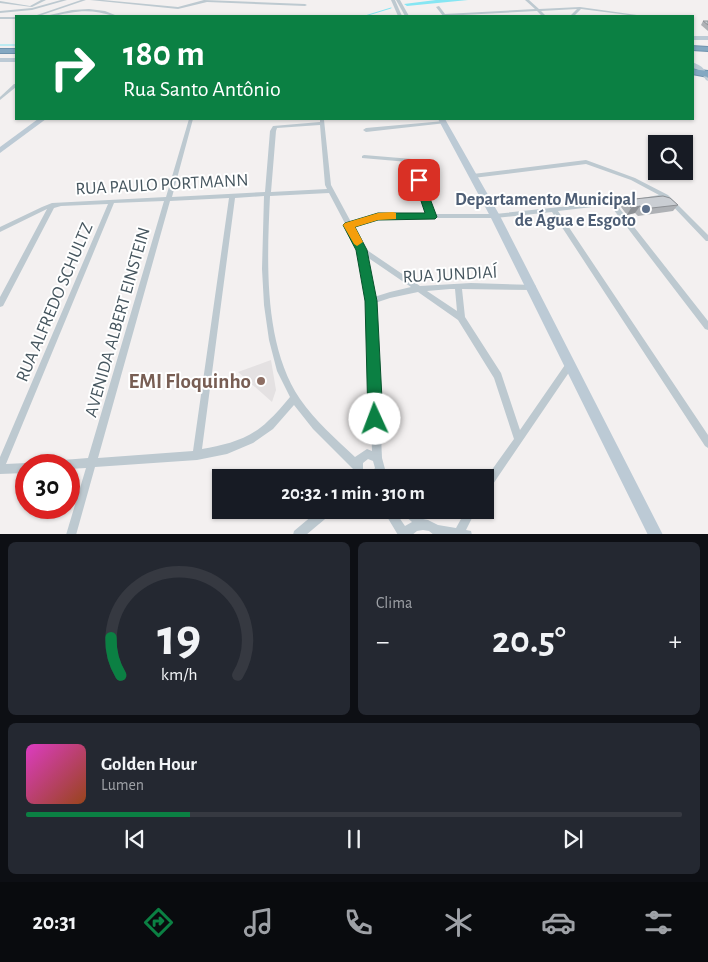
<!DOCTYPE html>
<html lang="pt">
<head>
<meta charset="utf-8">
<style>
  :root { --surface:#171b24; --page:#242831; --text:#f1f3f6; --muted:#9ea1a6; --line:#363941; --accent:#0b8043 }
  body { margin:0; font-family:"Alegreya Sans",sans-serif; background:var(--page); color:var(--text); height:100vh; display:flex; flex-direction:column; font-size:19px; white-space:nowrap }
  * { box-sizing:border-box; margin:0 }
  p { font-size:16px; color:var(--muted) }
  .icon { flex:none; width:28px; height:28px; fill:none; stroke:currentColor; stroke-width:2; stroke-linecap:round; stroke-linejoin:round }
  .map { position:relative; height:534px; overflow:hidden }
  .side { display:flex; flex-direction:column; gap:8px; padding:8px; background:#0d0f14; flex:1 }
  .side>* { flex:none }
  .banner { position:absolute; left:15px; top:15px; width:679px; height:105px; border-radius:0px; box-shadow:0 1px 4px #0004; background:#0b8043; color:#fff; overflow:hidden }
  .controls { position:absolute; left:648px; top:135px; display:grid; gap:10px }
  .controls a { display:grid; place-items:center; width:45px; height:45px; border-radius:0px; background:var(--surface); box-shadow:0 1px 4px #0004; font-size:25px }
  .speed { position:absolute; left:15px; top:454px; display:flex; gap:10px; font-size:25px; font-weight:700; text-align:center }
  .speed>* { display:grid; place-content:center; width:65px; height:65px; border-radius:50%; background:var(--surface); box-shadow:0 1px 4px #0004; line-height:1 }
  .speed .limit { border:8px solid #d22; background:#fff; color:#111 }
  .pin { position:absolute; display:grid; place-items:center; width:42px; height:42px; color:#fff; margin:-21px; border-radius:10px; box-shadow:0 2px 8px #0006 }
  .me { position:absolute; width:55px; margin:-28px; rotate:358deg; stroke-linejoin:round; filter:drop-shadow(0 0 4px #0008) }
  .turn { display:flex; align-items:center; gap:18px; height:105px; padding:0 25px; font-size:22px }
  .turn .icon { width:65px; height:65px; stroke-width:2.5 }
  .turn b { display:block; font-size:35px; line-height:42px }
  .big { font-size:38px; font-weight:700; line-height:1.1 }
  .side .widget { flex:1; display:flex; flex-direction:column; justify-content:center; gap:8px; min-width:0; padding:0 18px; border-radius:8px; background:var(--page) }
  .side .dial { align-items:center; gap:0 }
  .dial svg { height:130px; overflow:visible; fill:none; stroke:var(--line); stroke-width:7; stroke-linecap:round; text-anchor:middle }
  .dial text { fill:var(--text); stroke:none }
  .song { display:flex; align-items:center; gap:15px }
  .cover { width:60px; height:60px; border-radius:8px; background:linear-gradient(135deg,hsl(310 70% 55%),hsl(20 70% 35%)) }
  .played { height:5px; border-radius:2px; background:linear-gradient(90deg,var(--accent) 25%,var(--line) 25%) }
  .keys { display:flex; justify-content:space-around; direction:ltr }
  .heat { display:flex; justify-content:space-between; align-items:center; font-size:28px; direction:ltr }
  .side .tiles { flex:1; display:grid; gap:8px; grid-template-columns:1fr 1fr }
  .widget:last-child { grid-column:span 2 }
  .trip { position:absolute; left:212px; top:469px; width:282px; height:50px; border-radius:0px; background:var(--surface); box-shadow:0 1px 4px #0004; font-weight:700; line-height:50px; text-align:center }
  .tabs { display:flex; height:80px; justify-content:space-around; align-items:center; background:#090b0e; color:var(--muted) }
  .tabs .icon { width:35px; height:35px }
  .tabs .on { color:var(--accent) }
  .tabs b { font-size:22px; color:var(--text) }
  .map>svg:first-child { display:block }
</style>
</head>
<body>
<div class="map">
<svg width="708" height="535" viewBox="0 0 708 535">
  <rect width="100%" height="100%" fill="#f3f0f0"/>
  <path fill="#e4e1e2" d="M271,360L276,390L272,402L238,372Z"/>
  <g fill="none" stroke-linecap="round" stroke-linejoin="round">
    <g stroke="#86e6f3" stroke-width="1">
      <path d="M365,16L391,8"/>
      <path d="M0,45H16"/>
    </g>
    <path fill="#86e6f3" fill-rule="evenodd" d="M436,0H468L407,6L404,4Z"/>
    <defs>
      <g id="highway">
        <path d="M692,46L708,47V51L692,50Z"/>
        <rect x="0" y="49" width="16" height="4"/>
        <path d="M692,69L708,71V77L692,74Z"/>
      </g>
    </defs>
    <use href="#highway" stroke="#6f93ae" stroke-width="2"/>
    <g fill="#bdc9d0" fill-rule="evenodd">
      <path d="M41,0H46L32,7L0,3V1L30,6Z"/>
      <path d="M61,0H67L32,10L0,13V11L32,8Z"/>
      <path d="M81,0H86L39,16H34Z"/>
      <path d="M90,0H103L178,7L204,0L305,4L307,5L305,6L207,2L178,9Z"/>
      <path d="M391,0H395L402,16H398Z"/>
      <path d="M396,0H400L409,16H405Z"/>
      <path d="M525,0H529L539,9L580,7L644,16H636L581,9L574,16H570L577,9L541,11L546,16H542L537,11L443,16L436,7L439,6L445,14L535,9Z"/>
      <path d="M89,9L105,11L115,15L113,16C98,11 85,10 69,13C61,14 53,17 45,16L72,10Z"/>
      <rect x="0" y="17" width="16" height="2"/>
      <path d="M14,84H16V87L0,100V97Z"/>
      <path d="M189,119H193L172,197L265,192L270,131L273,126L320,122V119H323L324,120L331,185L351,222L384,214H428L408,162L362,158V156L364,155L412,159L434,214H495L635,199L636,200L635,201L616,204L708,321V330L705,329L610,205L558,211L708,435V448L705,446L552,212L495,218H434L432,219L430,218H384L353,226L364,248L420,286L471,283L535,285L536,287L535,289L532,290L462,289L465,317L501,373L520,430L567,362L570,361L573,362L574,365L489,490L486,492V478L514,439L494,378L458,320L418,292L390,298L375,303L382,458L385,469L379,478H357L353,472V469L313,429L294,405L273,429L253,443L227,454L197,460L95,467L76,535H66L86,468L69,469V465H58L60,462L63,460L88,458L164,201L114,203L6,464L26,463L29,465H26V473L0,474V457L108,204L61,206L54,208L3,306L0,307V297L47,209L0,232V227L42,207L52,203L166,197ZM320,125L325,185L327,189L271,192L276,131L277,128ZM329,193L359,250L367,301L372,451L367,449L355,457C336,439 315,421 300,399C263,344 267,260 270,196ZM264,196L262,269L264,305L269,340L277,371L290,397C283,405 276,414 268,421C250,439 226,445 202,449L235,198ZM229,198L193,451L98,458L170,201ZM367,257L411,287L390,292L374,297ZM450,289H455L457,311L427,291ZM368,459L373,461L375,468L368,477L363,470V463Z"/>
      <path d="M444,121L446,122V123L366,132L363,130L366,128Z"/>
      <path d="M586,160L635,178L668,195L708,235V241H706L665,198L642,200L641,199L642,198L659,195L631,180L586,164L473,178L470,176L473,174Z"/>
      <path d="M319,510H332L331,514L306,535H293L294,531Z"/>
      <path d="M383,510H394L405,526L412,522L403,514L402,510H414L423,519L428,520L438,525L456,528L466,510H476L466,530L471,531L472,535H434L429,531L423,530L417,531L412,535H398Z"/>
    </g>
    <g fill="#bccad5" fill-rule="evenodd">
      <rect x="692" y="36" width="16" height="4"/>
      <rect x="0" y="58" width="16" height="4"/>
      <path d="M692,62C702,66 708,70 708,81L706,80L700,71L692,67Z"/>
      <path d="M38,119H46L0,153V147Z"/>
      <path d="M438,119H445L500,216L663,535H648L490,216Z"/>
    </g>
    <use href="#highway" fill="#84a8c2" fill-rule="evenodd"/>
  </g>
  <g fill="#aeb1b5">
    <path d="M703,21H708V31L701,25Z"/>
    <path d="M625,200L678,205L673,211L638,216L635,213L627,215L621,207Z"/>
  </g>
  <path fill="#8d9094" d="M640,206L635,213L627,215L631,208Z"/>
  <g fill="#caced3" stroke="#8d9094">
    <path d="M703,21H708V25Z"/>
    <path d="M663,196L670,198L678,205L643,209L640,206L631,208L625,200Z"/>
  </g>
  <path fill="#0b8043" stroke="#07532c" d="M419,177L423,180L437,217L435,219L378,220L355,227L367,250L377,301L383,419L380,424L375,426L370,424L368,419L365,301L356,250L343,225L345,223L378,213H425L414,180Z"/>
  <path fill="#f59e0b" d="M393,212L396,213V219L378,220L355,227L363,242L357,246L354,244L343,225L345,223L378,213Z"/>
  <circle fill="#5c6f8a" stroke="#fff" stroke-width="2" cx="646" cy="209" r="5"/>
  <circle fill="#8d6e63" stroke="#fff" stroke-width="2" cx="261" cy="381" r="5"/>
  <g text-anchor="middle" stroke-width="4" stroke-linejoin="round" paint-order="stroke">
    <g font-size="18" fill="#46565f" stroke="#fff">
      <text transform="translate(162 184) rotate(-3)" y="6">RUA PAULO PORTMANN</text>
      <text transform="translate(450 274) rotate(-3)" y="6">RUA JUNDIAÍ</text>
      <text transform="translate(54 302) rotate(-67)" y="6">RUA ALFREDO SCHULTZ</text>
      <text transform="translate(117 322) rotate(-74)" y="6">AVENIDA ALBERT EINSTEIN</text>
    </g>
    <g font-size="18" font-weight="bold" fill="#4e5e75" stroke="#fff" text-anchor="end">
      <text x="636" y="205">Departamento Municipal<tspan x="636" dy="21">de Água e Esgoto</tspan></text>
    </g>
    <g font-size="21" font-weight="bold" fill="#785e54" stroke="#fff" text-anchor="end">
      <text x="251" y="388">EMI Floquinho</text>
    </g>
  </g>
</svg>
<div class="controls">
<a><svg class="icon" aria-label="search" viewBox="0 0 24 24"><circle cx="10" cy="10" r="6"/><path d="M15 15l6 6"/></svg></a>
</div>
<div class="speed"><div class="limit">30</div></div>
<div class="pin" style="left:419px;top:180px;background:#d93025"><svg class="icon" aria-label="arrive" viewBox="0 0 24 24"><path d="M6 21V4h12l-3 4 3 4H6"/></svg></div>
<svg class="me" style="left:375px;top:419px" viewBox="-20 -20 40 40"><circle r="19" fill="#fff"/><path d="M0-13L10 11 0 6-10 11z" fill="#0b8043"/></svg>
<div class="trip">20:32 · 1 min · 310 m</div>
<div class="banner">
<div class="turn"><svg class="icon" aria-label="right" viewBox="0 0 24 24"><path d="M7 20v-9h11M14 6l5 5-5 5"/></svg><div><b>180 m</b>Rua Santo Antônio</div></div>
</div>
</div>
<section class="side">
<div class="tiles">
<div class="widget dial"><svg viewBox="0 0 100 80">
<path d="M14 69A42 42 0 1 1 86 69"/>
<path d="M14 69A42 42 0 0 1 8 46" stroke="#0b8043"/>
<text x="50" y="56" font-size="32" font-weight="700">19</text>
<text x="50" y="72" font-size="11">km/h</text>
</svg></div>
<div class="widget"><p>Clima</p>
<div class="heat"><a>−</a><b class="big">20.5°</b><a>+</a></div>
</div>
<div class="widget">
<div class="song"><i class="cover"></i><div><b>Golden Hour</b><p>Lumen</p></div></div>
<div class="played"></div>
<div class="keys"><svg class="icon" aria-label="previous" viewBox="0 0 24 24"><path d="M18 5L8 12l10 7zM5 5v14"/></svg><svg class="icon" aria-label="pause" viewBox="0 0 24 24"><path d="M8 5v14M16 5v14"/></svg><svg class="icon" aria-label="next" viewBox="0 0 24 24"><path d="M6 5l10 7-10 7zM19 5v14"/></svg></div>
</div>
</div>
</section>
<nav class="tabs">
<b>20:31</b>
<svg class="icon on" aria-label="directions" viewBox="0 0 24 24"><path d="M12 3l9 9-9 9-9-9zM9 14v-3h6M13 9l2 2-2 2"/></svg>
<svg class="icon" aria-label="music" viewBox="0 0 24 24"><path d="M9 18V5l10-2v13"/><circle cx="6" cy="18" r="3"/><circle cx="16" cy="16" r="3"/></svg>
<svg class="icon" aria-label="phone" viewBox="0 0 24 24"><path d="M5 4h4l2 5-3 2q2 4 5 5l2-3 5 2v4C11 20 4 13 5 4z"/></svg>
<svg class="icon" aria-label="climate" viewBox="0 0 24 24"><path d="M12 3v18M4 7l16 10M4 17L20 7"/></svg>
<svg class="icon" aria-label="car" viewBox="0 0 24 24"><path d="M5 17H2v-5l4-1 3-4h7l3 4 3 1v5h-3M9 17h6M6 11h13"/><circle cx="7" cy="17" r="2"/><circle cx="17" cy="17" r="2"/></svg>
<svg class="icon" aria-label="filters" viewBox="0 0 24 24"><path d="M4 7h16M4 17h16"/><circle cx="9" cy="7" r="2"/><circle cx="15" cy="17" r="2"/></svg>
</nav>
</body>
</html>
